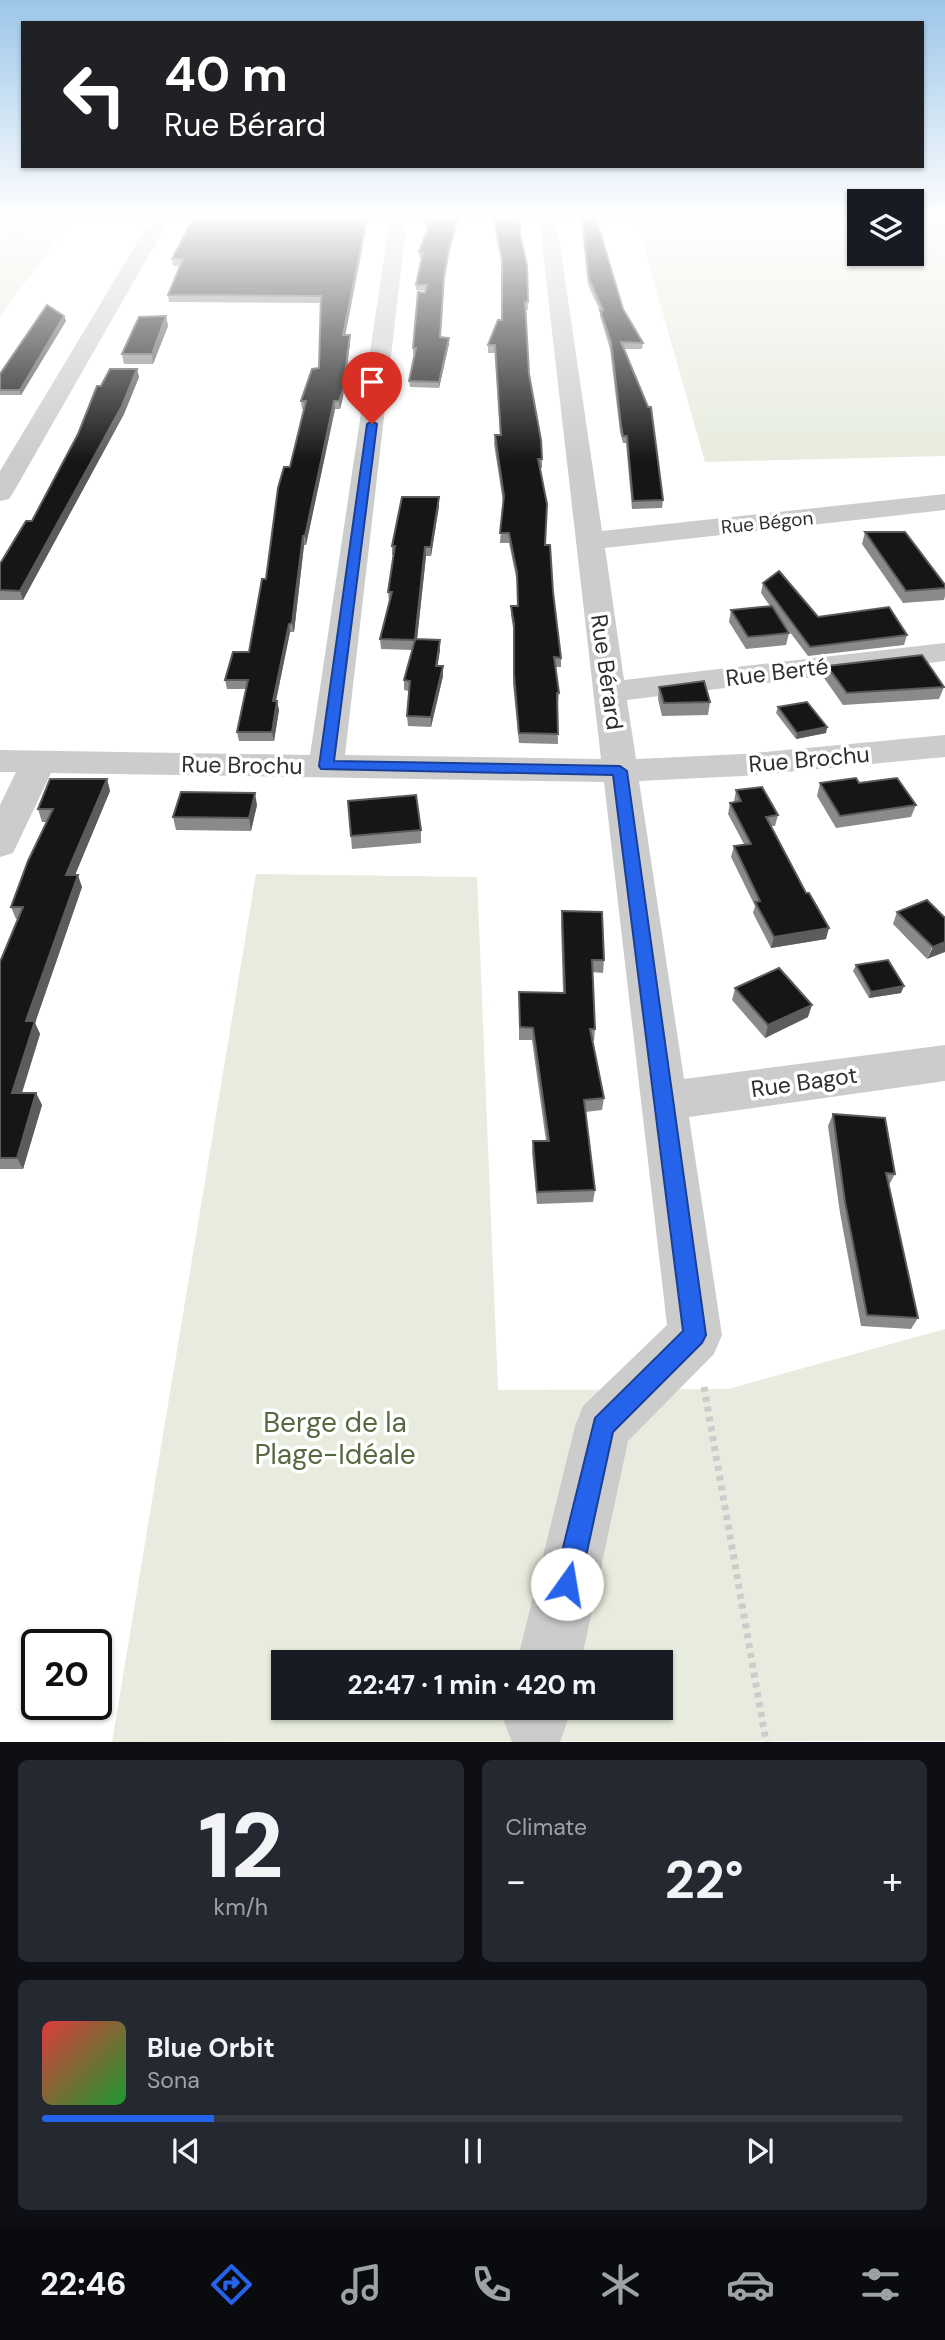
<!DOCTYPE html>
<html lang="en">
<head>
<meta charset="utf-8">
<style>
  :root { --surface:#171b24; --page:#242831; --text:#f1f3f6; --muted:#9ea1a6; --line:#363941; --accent:#2563eb }
  body { margin:0; font-family:"DM Sans",sans-serif; background:var(--page); color:var(--text); height:100vh; display:flex; flex-direction:column; font-size:26px; white-space:nowrap }
  * { box-sizing:border-box; margin:0 }
  p { font-size:23px; color:var(--muted) }
  .icon { flex:none; width:38px; height:38px; fill:none; stroke:currentColor; stroke-width:2; stroke-linecap:round; stroke-linejoin:round }
  .map { position:relative; height:1742px; overflow:hidden }
  .panel { display:flex; flex-direction:column; gap:18px; padding:18px; background:#0d0f14; flex:1 }
  .panel>* { flex:none }
  .banner { position:absolute; left:21px; top:21px; width:903px; height:147px; border-radius:0px; box-shadow:0 2px 5px #0004; background:#202124; color:#fff; overflow:hidden }
  .buttons { position:absolute; left:847px; top:189px; display:grid; gap:14px }
  .buttons a { display:grid; place-items:center; width:77px; height:77px; border-radius:0px; background:var(--surface); box-shadow:0 2px 5px #0004; font-size:35px }
  .speed { position:absolute; left:21px; top:1629px; display:flex; gap:14px; font-size:35px; font-weight:700; text-align:center }
  .speed>* { display:grid; place-content:center; width:91px; height:91px; border-radius:50%; background:var(--surface); box-shadow:0 2px 5px #0004; line-height:1 }
  .speed .limit { border:4px solid #111; border-radius:10px; background:#fff; color:#111 }
  .pin { position:absolute; display:grid; place-items:center; width:60px; height:60px; color:#fff; margin:-72px -30px; border-radius:50% 50% 50% 0; rotate:-45deg; box-shadow:0 0 7px #0007 }
  .pin .icon { rotate:45deg }
  .me { position:absolute; width:77px; margin:-38px; rotate:13deg; stroke-linejoin:round; filter:drop-shadow(0 0 5px #0008) }
  .turn { display:flex; align-items:center; gap:24px; height:147px; padding:0 28px; font-size:32px }
  .turn .icon { width:91px; height:91px; stroke-width:2.5 }
  .turn b { display:block; font-size:49px; line-height:60px }
  .big { font-size:52px; font-weight:700; line-height:1.1 }
  .panel .tile { flex:1; display:flex; flex-direction:column; justify-content:center; gap:10px; min-width:0; padding:0 24px; border-radius:10px; background:var(--page) }
  .panel .dial { align-items:center; gap:0 }
  .dial b { font-size:91px; line-height:1 }
  .song { display:flex; align-items:center; gap:21px }
  .cover { width:84px; height:84px; border-radius:10px; background:linear-gradient(135deg,hsl(0 70% 55%),hsl(130 70% 35%)) }
  .played { height:7px; border-radius:4px; background:linear-gradient(90deg,var(--accent) 20%,var(--line) 20%) }
  .keys { display:flex; justify-content:space-around; direction:ltr }
  .heat { display:flex; justify-content:space-between; align-items:center; font-size:38px; direction:ltr }
  .panel .tiles { flex:1; display:grid; gap:18px; grid-template-columns:1fr 1fr }
  .tile:last-child { grid-column:span 2 }
  .trip { position:absolute; left:271px; top:1650px; width:402px; height:70px; border-radius:0px; background:var(--surface); box-shadow:0 2px 5px #0004; font-weight:700; line-height:70px; text-align:center }
  .tabs { display:flex; height:112px; justify-content:space-around; align-items:center; background:#090b0e; color:var(--muted) }
  .tabs .icon { width:49px; height:49px }
  .tabs .on { color:var(--accent) }
  .tabs b { font-size:32px; color:var(--text) }
  .map>svg:first-child { display:block }
</style>
</head>
<body>
<div class="map">
<svg width="945" height="1742" viewBox="0 0 945 1742">
  <rect width="100%" height="100%" fill="#fff"/>
  <g fill="#e7ecde" fill-rule="evenodd">
    <path d="M0,218H73L0,316Z"/>
    <path d="M636,218H859V254H912V218H945V456L705,462Z"/>
    <path d="M256,874L477,877L498,1390L728,1389L945,1329V1741L112,1742ZM284,1662H662V1708H284Z"/>
  </g>
  <g fill="none" stroke-linecap="round" stroke-linejoin="round">
    <path stroke="#cbe2ea" stroke-width="5" d="M0,220L24,218"/>
    <path stroke="#ccc" stroke-width="2.5" stroke-dasharray="2 2" stroke-linecap="butt" d="M0,244L25,232L32,218"/>
    <path stroke="#ccc" stroke-width="7" stroke-dasharray="5 5" stroke-linecap="butt" d="M704,1387L766,1742"/>
    <g fill="#ccc" fill-rule="evenodd">
      <path d="M152,218H170L13,493L9,499L0,501V471Z"/>
      <path d="M390,218H407L345,755L601,759L539,218H556L602,531L945,494V510L605,548L624,680L945,643V661L627,700L636,759L743,754L945,735V757L743,776L639,781L684,1079L945,1045V1081L689,1117L722,1335L714,1354L628,1441L581,1662H517L575,1426L583,1406L667,1325L604,782L51,773L13,853L0,857V805L16,772H0V750L310,755Z"/>
      <path d="M923,218H940L945,223V239L939,238Z"/>
      <path d="M506,1708H572L560,1742H512L503,1719Z"/>
    </g>
  </g>
  <g fill="#8a8a8a">
    <path d="M368,218L345,335L350,343L343,397L340,409H335L306,545H304L294,632H290L276,701L279,710L274,741H239L237,732L246,689H227L225,680L249,652L304,409H302L301,401L319,368L321,303L169,302L168,295L180,266H173L172,259Z"/>
    <path d="M426,218H459L449,253L444,283L440,337L449,338V344L439,388L410,387L409,381L415,354H413V348L426,291L416,290V285L422,257H419V252L428,228H425Z"/>
    <path d="M493,218H520V235L527,265L528,310H526L529,374L542,459V468H540L545,545L553,592L561,658V667H555L559,693L558,702L557,703L558,744L519,743L513,684L514,634L511,615V606H517V582L509,543H500L503,502L494,444L495,435H500L495,353H488V345L502,320V267Z"/>
    <path d="M581,218L623,309L643,343L642,349H624L663,500L662,508L632,509L626,443H623L620,432L610,349L600,316V311L588,285Z"/>
    <path d="M64,316L66,321L21,395H0V374Z"/>
    <path d="M166,316L168,326L153,364H124L122,354Z"/>
    <path d="M137,369L139,377L124,414L23,600H0V564L32,521L78,434L101,386Z"/>
    <path d="M439,506L431,556H426L417,639L440,650L437,666L443,676L431,727L408,726L407,716L409,691L404,690V680L412,650L381,649L380,639L389,601L388,592L394,555H392V546Z"/>
    <path d="M865,532L945,585V596L944,600L903,603L862,544Z"/>
    <path d="M763,583L818,617L907,635L904,645L808,656L780,619L789,633L786,645L746,649L729,622L731,610L770,606L761,593Z"/>
    <path d="M827,666L944,687L939,699L843,705L824,678Z"/>
    <path d="M659,687L710,702L708,715L662,716L658,699Z"/>
    <path d="M778,707L827,727L826,733L796,739L776,713Z"/>
    <path d="M107,779L110,791L75,875L82,887L35,1023L40,1034L22,1093H36L42,1105L23,1169H0V962L18,919H16L11,907L47,822H42L38,809Z"/>
    <path d="M820,783L916,805L911,817L836,828L817,796Z"/>
    <path d="M736,790L778,815L775,826H771L826,939L771,948L753,913L755,906L731,857L734,846L744,844L728,814L730,803L734,802Z"/>
    <path d="M348,801L421,830V843L352,849Z"/>
    <path d="M257,805L251,831L176,830L173,817Z"/>
    <path d="M562,911L604,960L603,973L592,972L595,1029L594,1041H592L604,1098L602,1110L585,1112L595,1190L593,1202L537,1204L532,1153L533,1141H546L532,1040H519V992L563,993L561,924Z"/>
    <path d="M897,912L945,918L927,959L893,924Z"/>
    <path d="M856,965L901,993L869,998L853,971Z"/>
    <path d="M735,988L808,1017L765,1038L732,1000Z"/>
    <path d="M833,1114L895,1174L889,1185L918,1318L911,1329L861,1326L840,1213L828,1126Z"/>
  </g>
  <g fill="#5c5c5c">
    <path d="M367,218H368L344,342L343,335Z"/>
    <path d="M458,218H459L449,253L444,283L449,248Z"/>
    <path d="M64,316L66,321L21,395L20,390Z"/>
    <path d="M166,316L168,326L153,364L152,354Z"/>
    <path d="M350,335V343L343,397L340,409L339,401Z"/>
    <path d="M449,338V344L439,388V382Z"/>
    <path d="M137,369L139,377L124,414L23,600L20,591Z"/>
    <path d="M334,401L335,409L306,545L305,536Z"/>
    <path d="M439,497V506L431,556V547Z"/>
    <path d="M303,536L304,545L294,632L292,623Z"/>
    <path d="M425,547L426,556L416,649L415,639Z"/>
    <path d="M289,624L290,632L274,710L273,701Z"/>
    <path d="M440,640V650L436,676V666Z"/>
    <path d="M443,666V676L431,727V717Z"/>
    <path d="M277,701L279,710L274,741L272,732Z"/>
    <path d="M827,727L826,733L796,739L797,733Z"/>
    <path d="M107,779L110,791L70,887L66,875Z"/>
    <path d="M255,793L257,805L251,831L249,818Z"/>
    <path d="M78,875L82,887L35,1023L40,1034L18,1105L12,1093L26,1021Z"/>
    <path d="M829,928L826,939L771,948L774,937Z"/>
    <path d="M945,942V952L927,959L933,947Z"/>
    <path d="M904,986L901,993L869,998L871,992Z"/>
    <path d="M812,1005L808,1017L765,1038L768,1025Z"/>
    <path d="M36,1093L42,1105L23,1169L17,1158Z"/>
  </g>
  <g fill="#161616" stroke="#5c5c5c" stroke-width="2">
    <path d="M193,218H367L343,335H350L343,390L339,401H334L305,536H303L292,623L289,624L273,701H277L272,732H237L248,680H225L233,652H249L262,579H266L278,488L284,467H290L306,401H301L312,369L319,368L321,296L168,295L183,259H172Z"/>
    <path d="M426,218H458L449,248L444,277L440,337L449,338L439,382L409,381L416,348H413L418,292L425,293L427,285H416L423,252H419L430,223H425Z"/>
    <path d="M494,218H520V235L527,265L528,302H525L529,374L541,440L542,459H538L547,504L545,545H550L553,592L561,658L554,657L559,693H557L558,734L519,733L514,674V624L511,606H518L517,572L509,533H500L504,496L495,435H501L495,345H488L498,320H502V259Z"/>
    <path d="M582,218H596L623,309L643,343L621,342L648,407H651L663,500L633,501L627,436H623L621,425L611,342L600,310H603L589,279Z"/>
    <path d="M47,305L64,316L20,390H0V374Z"/>
    <path d="M166,316L152,354H122L139,317Z"/>
    <path d="M110,369H137L122,406L20,591L0,590V564L26,521H32L78,434L97,386H101Z"/>
    <path d="M402,497H439L431,547H425L415,639L440,640L436,666H443L431,717L407,716L410,681L404,680L415,640L380,639L392,592H388L395,546H392Z"/>
    <path d="M865,532H905L945,585V588L906,591Z"/>
    <path d="M779,571L818,617L889,607L907,635L810,647L763,583Z"/>
    <path d="M772,606L789,633L748,637L731,610Z"/>
    <path d="M922,655L944,687L847,693L827,666Z"/>
    <path d="M704,681L710,702L664,703L659,687Z"/>
    <path d="M807,702L827,727L797,733L778,707Z"/>
    <path d="M856,778L859,783L897,778L916,805L840,816L820,783Z"/>
    <path d="M50,779H107L66,875H78L26,1021H35L12,1093H36L17,1158H0V962L23,907H11L28,861L53,809H38Z"/>
    <path d="M762,787L778,815L766,817L806,893H809L829,928L774,937L755,902L760,901L734,846L751,844L730,803L741,801L736,790Z"/>
    <path d="M181,792L255,793L249,818L173,817Z"/>
    <path d="M416,795L421,830L351,836L348,801Z"/>
    <path d="M927,900L945,918V942L933,947L897,912Z"/>
    <path d="M562,911L602,912L604,960H592L595,1029H590L604,1098L584,1100L595,1190L537,1192L533,1141H549L533,1028L520,1027L519,992L565,993Z"/>
    <path d="M888,960L904,986L871,992L856,965Z"/>
    <path d="M779,968L812,1005L768,1025L735,988Z"/>
    <path d="M833,1114L885,1118L895,1174L886,1173L918,1318L867,1315L845,1202Z"/>
  </g>
  <linearGradient id="sky" x2="0" y2="1"><stop stop-color="#9cc6e9"/><stop offset="0.47" stop-color="#fff"/><stop offset="1" stop-color="#fff" stop-opacity="0"/></linearGradient>
  <rect width="945" height="461" fill="url(#sky)"/>
  <path fill="#2563eb" stroke="#184099" stroke-width="2" d="M372,421L377,424L334,761L620,766L627,771L706,1335L702,1343L613,1432L580,1584L576,1593L567,1596L558,1593L554,1584L595,1418L683,1331L613,775L321,769L319,766L367,424Z"/>
  <g text-anchor="middle" stroke-width="7" stroke-linejoin="round" paint-order="stroke">
    <g font-size="19" fill="#2f2f2f" stroke="#fff">
      <text transform="translate(767 522) rotate(-6)" y="7">Rue Bégon</text>
    </g>
    <g font-size="23" fill="#2f2f2f" stroke="#fff">
      <text transform="translate(607 672) rotate(82)" y="8">Rue Bérard</text>
      <text transform="translate(777 672) rotate(-7)" y="8">Rue Berté</text>
      <text transform="translate(809 759) rotate(-5)" y="8">Rue Brochu</text>
      <text transform="translate(242 765) rotate(1)" y="8">Rue Brochu</text>
      <text transform="translate(804 1082) rotate(-8)" y="8">Rue Bagot</text>
    </g>
    <g font-size="28" fill="#57693f" stroke="#fff">
      <text x="335" y="1432">Berge de la<tspan x="335" dy="32">Plage-Idéale</tspan></text>
    </g>
  </g>
</svg>
<div class="buttons">
<a><svg class="icon" aria-label="layers" viewBox="0 0 24 24"><path d="M12 4l9 5-9 5-9-5zM3 14l9 5 9-5"/></svg></a>
</div>
<div class="speed"><div class="limit">20</div></div>
<div class="pin" style="left:372px;top:424px;background:#d93025"><svg class="icon" aria-label="arrive" viewBox="0 0 24 24"><path d="M6 21V4h12l-3 4 3 4H6"/></svg></div>
<svg class="me" style="left:567px;top:1584px" viewBox="-20 -20 40 40"><circle r="19" fill="#fff"/><path d="M0-13L10 11 0 6-10 11z" fill="#2563eb"/></svg>
<div class="trip">22:47 · 1 min · 420 m</div>
<div class="banner">
<div class="turn"><svg class="icon" aria-label="left" viewBox="0 0 24 24"><path d="M17 20v-9H6M10 6l-5 5 5 5"/></svg><div><b>40 m</b>Rue Bérard</div></div>
</div>
</div>
<section class="panel">
<div class="tiles">
<div class="tile dial"><b>12</b><p>km/h</p></div>
<div class="tile"><p>Climate</p>
<div class="heat"><a>−</a><b class="big">22°</b><a>+</a></div>
</div>
<div class="tile">
<div class="song"><i class="cover"></i><div><b>Blue Orbit</b><p>Sona</p></div></div>
<div class="played"></div>
<div class="keys"><svg class="icon" aria-label="previous" viewBox="0 0 24 24"><path d="M18 5L8 12l10 7zM5 5v14"/></svg><svg class="icon" aria-label="pause" viewBox="0 0 24 24"><path d="M8 5v14M16 5v14"/></svg><svg class="icon" aria-label="next" viewBox="0 0 24 24"><path d="M6 5l10 7-10 7zM19 5v14"/></svg></div>
</div>
</div>
</section>
<nav class="tabs">
<b>22:46</b>
<svg class="icon on" aria-label="directions" viewBox="0 0 24 24"><path d="M12 3l9 9-9 9-9-9zM9 14v-3h6M13 9l2 2-2 2"/></svg>
<svg class="icon" aria-label="music" viewBox="0 0 24 24"><path d="M9 18V5l10-2v13"/><circle cx="6" cy="18" r="3"/><circle cx="16" cy="16" r="3"/></svg>
<svg class="icon" aria-label="phone" viewBox="0 0 24 24"><path d="M5 4h4l2 5-3 2q2 4 5 5l2-3 5 2v4C11 20 4 13 5 4z"/></svg>
<svg class="icon" aria-label="climate" viewBox="0 0 24 24"><path d="M12 3v18M4 7l16 10M4 17L20 7"/></svg>
<svg class="icon" aria-label="car" viewBox="0 0 24 24"><path d="M5 17H2v-5l4-1 3-4h7l3 4 3 1v5h-3M9 17h6M6 11h13"/><circle cx="7" cy="17" r="2"/><circle cx="17" cy="17" r="2"/></svg>
<svg class="icon" aria-label="filters" viewBox="0 0 24 24"><path d="M4 7h16M4 17h16"/><circle cx="9" cy="7" r="2"/><circle cx="15" cy="17" r="2"/></svg>
</nav>
</body>
</html>
